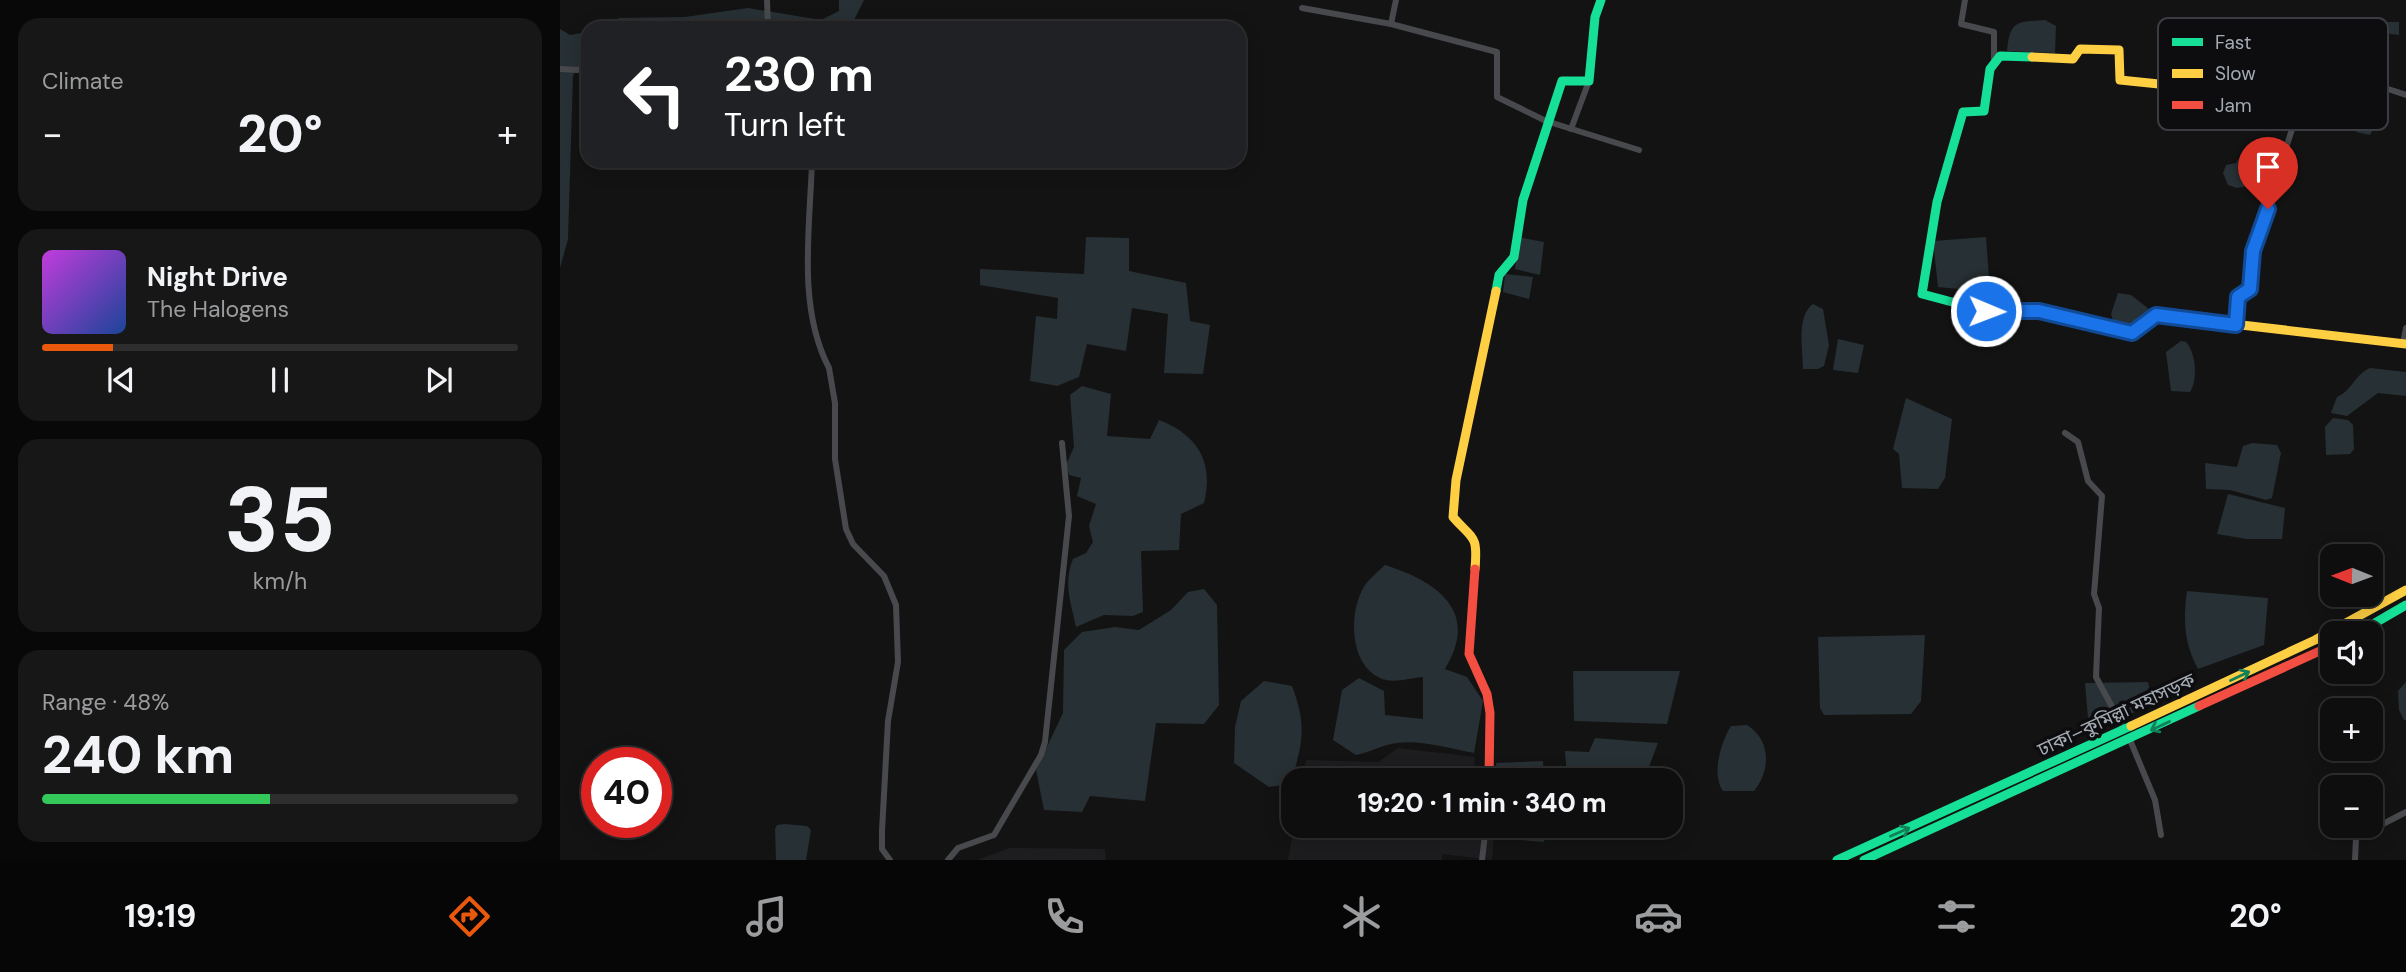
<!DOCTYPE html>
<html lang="en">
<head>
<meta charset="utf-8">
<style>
  :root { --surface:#0e0e0e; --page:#171717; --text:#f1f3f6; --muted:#9b9c9e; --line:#2e2e2e; --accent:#ea580c }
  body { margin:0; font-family:"DM Sans","Noto Sans Bengali",sans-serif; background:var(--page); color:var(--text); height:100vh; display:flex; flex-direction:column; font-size:26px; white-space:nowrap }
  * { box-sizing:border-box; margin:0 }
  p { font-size:23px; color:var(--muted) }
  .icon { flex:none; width:38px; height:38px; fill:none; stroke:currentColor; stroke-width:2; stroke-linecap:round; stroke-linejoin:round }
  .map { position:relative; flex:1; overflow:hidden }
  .panel { display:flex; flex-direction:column; gap:18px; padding:18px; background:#080808; width:560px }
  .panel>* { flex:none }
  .hud { position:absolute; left:21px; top:21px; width:665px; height:147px; border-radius:21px; box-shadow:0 4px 18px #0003,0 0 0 2px var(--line); background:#202124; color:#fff; overflow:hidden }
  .needle { width:46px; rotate:271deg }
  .buttons { position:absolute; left:1760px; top:544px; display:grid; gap:14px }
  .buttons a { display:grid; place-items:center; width:63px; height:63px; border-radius:14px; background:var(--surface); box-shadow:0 4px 18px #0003,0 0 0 2px var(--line); font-size:35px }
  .speed { position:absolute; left:21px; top:747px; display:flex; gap:14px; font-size:35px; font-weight:700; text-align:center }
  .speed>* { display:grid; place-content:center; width:91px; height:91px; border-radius:50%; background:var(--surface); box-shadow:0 4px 18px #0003,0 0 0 2px var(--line); line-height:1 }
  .speed .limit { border:10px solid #d22; background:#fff; color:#111 }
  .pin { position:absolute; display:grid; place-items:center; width:60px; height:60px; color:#fff; margin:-72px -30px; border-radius:50% 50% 50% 0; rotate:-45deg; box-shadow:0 0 7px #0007 }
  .pin .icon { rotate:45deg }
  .me { position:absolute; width:77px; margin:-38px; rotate:91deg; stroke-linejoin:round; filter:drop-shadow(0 0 5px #0008) }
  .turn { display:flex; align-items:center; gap:24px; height:147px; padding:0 28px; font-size:32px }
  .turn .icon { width:91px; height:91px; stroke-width:2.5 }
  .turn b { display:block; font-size:49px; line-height:60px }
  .big { font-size:52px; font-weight:800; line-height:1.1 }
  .panel .widget { flex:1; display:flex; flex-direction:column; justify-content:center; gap:10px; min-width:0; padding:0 24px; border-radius:21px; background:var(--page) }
  .panel .dial { align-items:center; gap:0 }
  .dial b { font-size:91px; line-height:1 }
  .song { display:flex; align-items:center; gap:21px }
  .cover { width:84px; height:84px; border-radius:10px; background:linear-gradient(135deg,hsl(290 70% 55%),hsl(220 70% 35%)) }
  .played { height:7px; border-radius:4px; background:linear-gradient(90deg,var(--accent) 15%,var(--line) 15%) }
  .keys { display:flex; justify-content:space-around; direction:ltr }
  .heat { display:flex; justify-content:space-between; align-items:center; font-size:38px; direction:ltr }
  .charge { height:10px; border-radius:5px; background:linear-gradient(90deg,#34c759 48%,var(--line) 0) }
  .trip { position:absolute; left:721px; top:768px; width:402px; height:70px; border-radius:21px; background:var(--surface); box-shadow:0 4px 18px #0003,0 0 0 2px var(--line); font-weight:800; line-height:70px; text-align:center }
  .menu { display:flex; height:112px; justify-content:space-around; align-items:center; background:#060606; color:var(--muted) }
  .menu .icon { width:49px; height:49px }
  .menu .selected { color:var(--accent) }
  .menu b { font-size:32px; color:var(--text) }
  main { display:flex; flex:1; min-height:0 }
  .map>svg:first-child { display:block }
</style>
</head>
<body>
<main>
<section class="panel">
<div class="widget"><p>Climate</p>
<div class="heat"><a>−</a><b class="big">20°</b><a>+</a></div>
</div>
<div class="widget">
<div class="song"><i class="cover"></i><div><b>Night Drive</b><p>The Halogens</p></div></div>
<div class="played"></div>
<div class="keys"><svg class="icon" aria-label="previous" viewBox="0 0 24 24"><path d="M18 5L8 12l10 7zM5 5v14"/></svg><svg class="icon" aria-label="pause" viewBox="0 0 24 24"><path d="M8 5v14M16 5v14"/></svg><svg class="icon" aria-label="next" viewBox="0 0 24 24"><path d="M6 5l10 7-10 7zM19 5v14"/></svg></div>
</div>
<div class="widget dial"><b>35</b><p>km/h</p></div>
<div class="widget"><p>Range · 48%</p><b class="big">240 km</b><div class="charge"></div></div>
</section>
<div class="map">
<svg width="1846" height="860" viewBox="0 0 1846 860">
  <rect width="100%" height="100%" fill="#131313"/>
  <g fill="#1d1d20">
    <path d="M838,748L915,757L914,780H742L746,760L818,762Z"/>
    <path d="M734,826H935L932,860L882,854V860H728Z"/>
    <path d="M450,848L545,849L546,860H417Z"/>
  </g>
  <g fill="#273034">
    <path d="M279,0H304L293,22L284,28H37L59,18L125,17L188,8L261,20L279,11Z"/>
    <path d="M1485,20L1496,26L1495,53L1447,51C1450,20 1457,22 1485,20Z"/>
    <path d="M1815,22H1839V35L1814,32L1812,26Z"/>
    <path d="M0,29L10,35L28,32V58L16,69L13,76L8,239L0,268Z"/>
    <path d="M1811,88L1825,91L1828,103L1810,135L1796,132L1805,90Z"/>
    <path d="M1684,150L1699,152L1710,161L1701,196L1695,197L1689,186L1677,188L1668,185L1663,173L1666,165L1676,163Z"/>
    <path d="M526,237L569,238V271L626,283L630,321L650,325L643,374L604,373L608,314L572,308L566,351L527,344L519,377L497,386L470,381L476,316L497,319L498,298L420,285V269L524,274Z"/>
    <path d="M958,237L984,242L980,275L955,269Z"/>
    <path d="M1426,237L1430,292L1378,287L1373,241Z"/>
    <path d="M945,274L973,277L969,299L943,292Z"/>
    <path d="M1558,293L1571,295L1589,309L1576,326H1555L1551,314Z"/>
    <path d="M1253,304L1263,309L1269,345L1264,366L1258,369H1243C1243,350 1236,316 1253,304Z"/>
    <path d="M1278,339L1304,345L1298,373L1273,370Z"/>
    <path d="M1621,341L1626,342C1636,353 1638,380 1630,392L1611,391L1606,352Z"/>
    <path d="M1810,368L1846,372V396L1818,393L1787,416L1771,413L1777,397C1792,391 1795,374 1810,368Z"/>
    <path d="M522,386L551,394L547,436L590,439L599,420C638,435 654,462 644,503L621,514L619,550L581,551L583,612L573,616L544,615L516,627C511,603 503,583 513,559L526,553L533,542L529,526L536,504L517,496L521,478L509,475L506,465L514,447L510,395Z"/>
    <path d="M1346,398L1392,419L1385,478L1378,489L1342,488L1339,454L1333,449Z"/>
    <path d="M1773,418L1788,420L1793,425L1794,449L1790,454L1766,455L1765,427Z"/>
    <path d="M1692,443L1717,445L1721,453L1712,498L1706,500L1670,490L1646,489L1645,463L1677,467L1683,446Z"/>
    <path d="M1668,494L1725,508L1722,539H1687L1657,534Z"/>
    <path d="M825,565C876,581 921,611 885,669L907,677L923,701L914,753C887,748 854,737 827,745C816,748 807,753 796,755L773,740L782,690L799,678L824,691L825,715L863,719V677C850,678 832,684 820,678C789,664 788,611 805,585C810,578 819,571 825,565Z"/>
    <path d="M644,589L657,605L659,705L644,724L596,723L585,801L530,796L522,812L484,810L476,770L503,713L504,650L522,632L555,627L579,630L611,610L628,592Z"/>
    <path d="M1627,591L1708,598L1704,645L1638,669C1624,644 1623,619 1627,591Z"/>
    <path d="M1365,635L1361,701L1351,714L1264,715L1260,708L1258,637Z"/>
    <path d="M1013,671H1120L1107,724L1014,721Z"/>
    <path d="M704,681L732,686C747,725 743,745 730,784L709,787L674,763L675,727L681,701Z"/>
    <path d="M1588,682L1593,705L1529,730L1525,683Z"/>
    <path d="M1846,682V720H1844L1839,710L1838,691Z"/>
    <path d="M1187,725C1211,740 1211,770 1194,791H1163C1151,774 1161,742 1171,726Z"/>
    <path d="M1035,738L1098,743L1084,780H1007L1005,751L1029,752Z"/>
    <path d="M983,761L984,780H938L936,763Z"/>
    <path d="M224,824L247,826L251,830L246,860H216L215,829L217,825Z"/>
    <path d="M940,826H985L984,842L939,838Z"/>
  </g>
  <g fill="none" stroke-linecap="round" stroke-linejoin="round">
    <g stroke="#47494c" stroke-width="6">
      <path d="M207,0L208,28"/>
      <path d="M1405,0L1401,24L1434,32V61"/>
      <path d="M742,8L831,24L937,52V97L986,121L1079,150"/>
      <path d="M831,24L836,0"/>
      <path d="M0,69L18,70L28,64"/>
      <path d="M1011,129L1029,81"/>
      <path d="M252,161C250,228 237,307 269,368L275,403V459L286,529L293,544L324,576L336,605L338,662L328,721L322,831V849L330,860"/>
      <path d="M1676,325L1678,297L1690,289L1693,251L1743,95L1819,86L1846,95"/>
      <path d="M1843,343L1846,328"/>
      <path d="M1505,433L1518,442L1528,481L1542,496L1534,594L1539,608L1536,677L1564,729"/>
      <path d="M1570,740L1595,800L1601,835"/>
      <path d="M388,860L398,848L434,835L481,755L485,742L509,516L502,443"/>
      <path d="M922,860L926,826"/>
      <path d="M1795,860L1796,838L1846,812"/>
    </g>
    <g stroke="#16e098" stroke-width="9">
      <path d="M1472,57L1440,56L1430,69L1424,111L1403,112L1377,202L1362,294L1426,311H1478L1492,314"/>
      <path d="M936,291L939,275L954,257L963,200L1002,81H1029L1035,17L1041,0"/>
      <path d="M1796,634L1846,605"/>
      <path d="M1277,860L1571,726"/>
      <path d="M1304,860L1639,706"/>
    </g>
    <g stroke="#ffcf43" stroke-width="9">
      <path d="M1472,57L1513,59L1520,49L1559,50L1560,80L1628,87L1651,96L1681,95L1736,116"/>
      <path d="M1492,314L1563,332L1603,316L1846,344"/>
      <path d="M915,569C918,534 913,540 893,517L896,480L936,291"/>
      <path d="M1571,726L1755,640L1846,590"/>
    </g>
    <g stroke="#f24e42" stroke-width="9">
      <path d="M915,569L909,654L927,694L930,713L929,780"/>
      <path d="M1639,706L1773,645"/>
    </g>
  </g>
  <defs><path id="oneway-shaft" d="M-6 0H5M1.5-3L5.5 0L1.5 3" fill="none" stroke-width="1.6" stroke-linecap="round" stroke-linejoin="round" transform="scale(1.75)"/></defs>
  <g stroke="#12815a">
    <use href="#oneway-shaft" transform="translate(1680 676) rotate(-25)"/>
    <use href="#oneway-shaft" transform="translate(1600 726) rotate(155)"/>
    <use href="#oneway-shaft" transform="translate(1340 832) rotate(-24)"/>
  </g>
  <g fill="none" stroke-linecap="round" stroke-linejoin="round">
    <defs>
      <path id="route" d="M1426,311H1479L1572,333L1596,315L1676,325L1678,297L1690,289L1693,251L1708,209"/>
    </defs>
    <use href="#route" stroke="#114b97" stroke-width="18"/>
    <use href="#route" stroke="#1a73e8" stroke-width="12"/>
  </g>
  <g text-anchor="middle" stroke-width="7" stroke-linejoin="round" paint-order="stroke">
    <g font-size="19" fill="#a4abb4" stroke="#0d0d0f">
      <text transform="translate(1556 714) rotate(-25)" y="7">ঢাকা–কুমিল্লা মহাসড়ক</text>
    </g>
  </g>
  <rect x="1598" y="18" width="230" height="112" rx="10" fill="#0d0d0f" stroke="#3a3c41" stroke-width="2"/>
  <rect x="1612" y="38" width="31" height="8" fill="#16e098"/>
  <rect x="1612" y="69" width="31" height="9" fill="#ffcf43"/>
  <rect x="1612" y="101" width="31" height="8" fill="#f24e42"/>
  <g font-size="19" fill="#a4abb4">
    <text x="1655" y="49">Fast</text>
    <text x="1655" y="80">Slow</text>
    <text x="1655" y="112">Jam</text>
  </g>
</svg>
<div class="buttons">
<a><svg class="needle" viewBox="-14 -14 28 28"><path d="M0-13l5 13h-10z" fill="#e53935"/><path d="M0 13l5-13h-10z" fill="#9b9c9e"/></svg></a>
<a><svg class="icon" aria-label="sound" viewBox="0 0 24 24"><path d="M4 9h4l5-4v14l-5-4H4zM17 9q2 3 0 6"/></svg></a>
<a>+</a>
<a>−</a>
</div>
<div class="speed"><div class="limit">40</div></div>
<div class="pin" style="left:1708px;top:209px;background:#d93025"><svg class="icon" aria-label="arrive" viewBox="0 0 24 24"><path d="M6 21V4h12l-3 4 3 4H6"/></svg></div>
<svg class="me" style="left:1426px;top:311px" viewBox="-20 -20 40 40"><circle r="17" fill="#1a73e8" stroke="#fff" stroke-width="3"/><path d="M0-11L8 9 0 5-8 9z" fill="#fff"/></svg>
<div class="trip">19:20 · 1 min · 340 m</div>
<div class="hud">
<div class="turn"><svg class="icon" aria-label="left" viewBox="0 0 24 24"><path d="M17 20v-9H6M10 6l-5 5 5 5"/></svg><div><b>230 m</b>Turn left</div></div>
</div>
</div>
</main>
<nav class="menu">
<b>19:19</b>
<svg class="icon selected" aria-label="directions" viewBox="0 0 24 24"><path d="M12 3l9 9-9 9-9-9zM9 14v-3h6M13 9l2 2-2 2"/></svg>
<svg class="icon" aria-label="music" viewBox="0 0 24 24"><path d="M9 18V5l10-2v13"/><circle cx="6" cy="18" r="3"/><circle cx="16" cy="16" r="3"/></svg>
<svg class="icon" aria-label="phone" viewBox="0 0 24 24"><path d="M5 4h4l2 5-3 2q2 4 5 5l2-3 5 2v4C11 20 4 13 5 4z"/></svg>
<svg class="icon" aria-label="climate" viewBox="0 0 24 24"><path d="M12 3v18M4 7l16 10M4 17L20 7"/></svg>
<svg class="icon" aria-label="car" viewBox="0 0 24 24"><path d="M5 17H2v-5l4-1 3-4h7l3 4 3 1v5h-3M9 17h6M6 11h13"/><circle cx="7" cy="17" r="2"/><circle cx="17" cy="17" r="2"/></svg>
<svg class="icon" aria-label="filters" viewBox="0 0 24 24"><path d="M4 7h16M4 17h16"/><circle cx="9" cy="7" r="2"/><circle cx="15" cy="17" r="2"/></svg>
<b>20°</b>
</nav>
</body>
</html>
